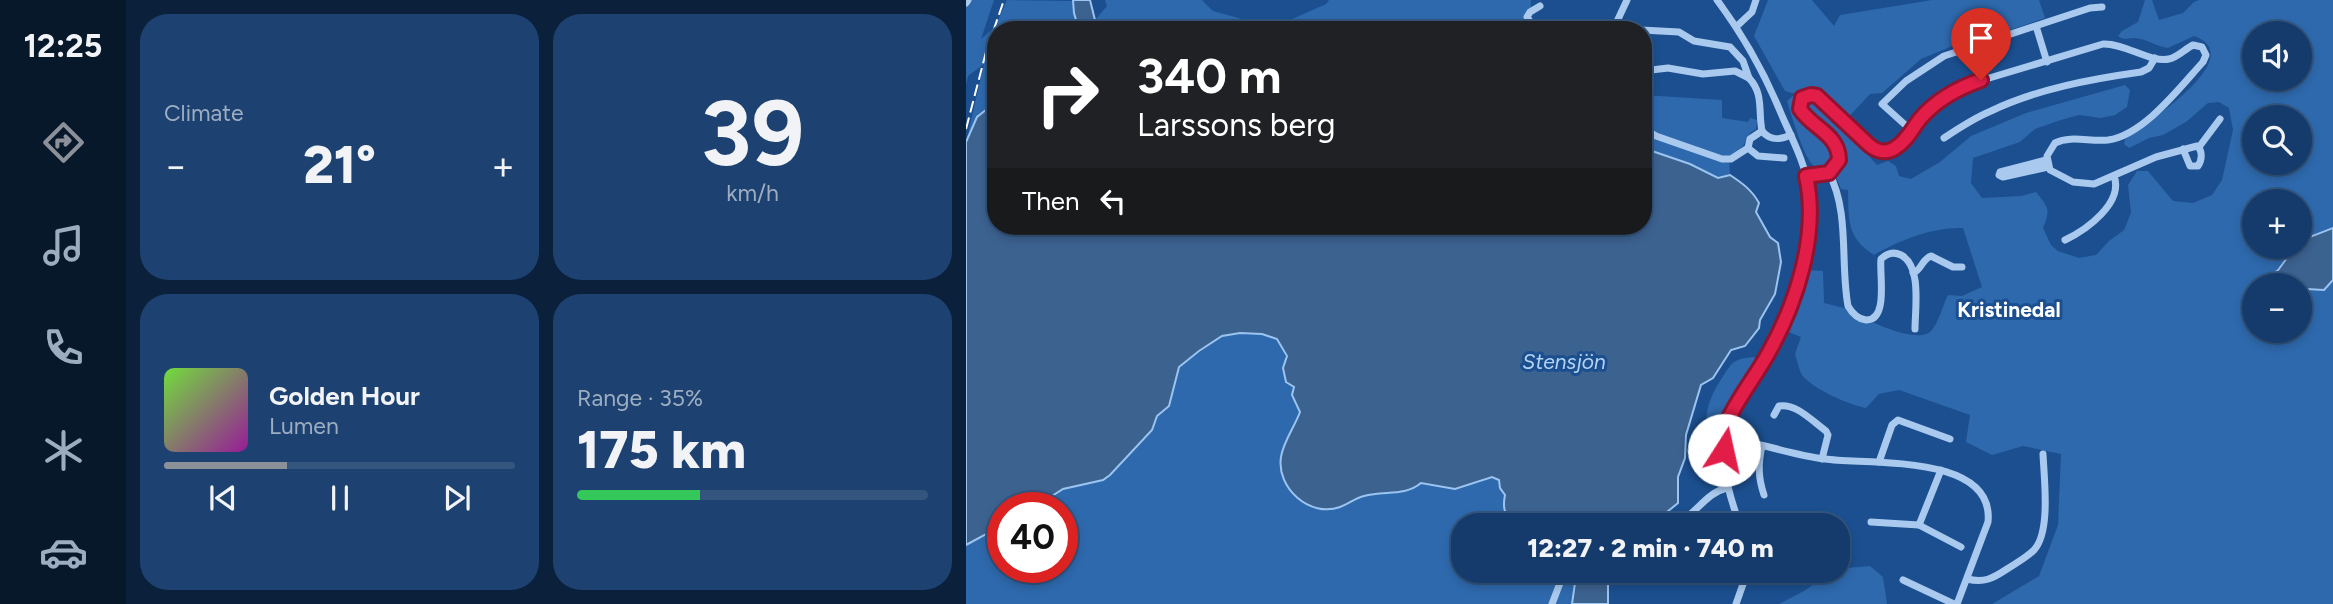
<!DOCTYPE html>
<html lang="en">
<head>
<meta charset="utf-8">
<style>
  :root { --surface:#143b6b; --page:#1d4271; --text:#f1f3f6; --muted:#9dadc1; --line:#33557e; --accent:#8c9099 }
  body { margin:0; font-family:Figtree,sans-serif; background:var(--page); color:var(--text); height:100vh; display:flex; flex-direction:column; font-size:26px; white-space:nowrap }
  * { box-sizing:border-box; margin:0 }
  p { font-size:23px; color:var(--muted) }
  .icon { flex:none; width:38px; height:38px; fill:none; stroke:currentColor; stroke-width:2; stroke-linecap:round; stroke-linejoin:round }
  .map { position:relative; flex:1; overflow:hidden }
  .drawer { display:flex; flex-direction:column; gap:14px; padding:14px; background:#0b203b; width:840px }
  .drawer>* { flex:none }
  .banner { position:absolute; left:21px; top:21px; width:665px; height:214px; border-radius:28px; box-shadow:0 4px 10px #0003,0 0 0 2px var(--line); background:#202124; color:#fff; overflow:hidden }
  .buttons { position:absolute; left:1276px; top:21px; display:grid; gap:14px }
  .buttons a { display:grid; place-items:center; width:70px; height:70px; border-radius:50%; background:var(--surface); box-shadow:0 4px 10px #0003,0 0 0 2px var(--line); font-size:35px }
  .speed { position:absolute; left:21px; top:492px; display:flex; gap:14px; font-size:35px; font-weight:700; text-align:center }
  .speed>* { display:grid; place-content:center; width:91px; height:91px; border-radius:50%; background:var(--surface); box-shadow:0 4px 10px #0003,0 0 0 2px var(--line); line-height:1 }
  .speed .limit { border:10px solid #d22; background:#fff; color:#111 }
  .pin { position:absolute; display:grid; place-items:center; width:60px; height:60px; color:#fff; margin:-72px -30px; border-radius:50% 50% 50% 0; rotate:-45deg; box-shadow:0 0 7px #0007 }
  .pin .icon { rotate:45deg }
  .me { position:absolute; width:77px; margin:-38px; rotate:10deg; stroke-linejoin:round; filter:drop-shadow(0 0 5px #0008) }
  .turn { display:flex; align-items:center; gap:24px; height:147px; padding:0 35px; font-size:32px }
  .turn .icon { width:91px; height:91px; stroke-width:2.5 }
  .turn b { display:block; font-size:49px; line-height:60px }
  .then { display:flex; align-items:center; height:66px; padding:0 35px; background:#0003; gap:14px; font-size:26px }
  .big { font-size:52px; font-weight:800; line-height:1.1 }
  .drawer .tile { flex:1; display:flex; flex-direction:column; justify-content:center; gap:10px; min-width:0; padding:0 24px; border-radius:28px; background:var(--page) }
  .drawer .dial { align-items:center; gap:0 }
  .dial b { font-size:91px; line-height:1 }
  .song { display:flex; align-items:center; gap:21px }
  .cover { width:84px; height:84px; border-radius:10px; background:linear-gradient(135deg,hsl(100 70% 55%),hsl(300 70% 35%)) }
  .played { height:7px; border-radius:4px; background:linear-gradient(90deg,var(--accent) 35%,var(--line) 35%) }
  .keys { display:flex; justify-content:space-around; direction:ltr }
  .heat { display:flex; justify-content:space-between; align-items:center; font-size:38px; direction:ltr }
  .charge { height:10px; border-radius:5px; background:linear-gradient(90deg,#34c759 35%,var(--line) 0) }
  .drawer .tiles { flex:1; display:grid; gap:14px; grid-template-columns:repeat(2,1fr) }
  .trip { position:absolute; left:485px; top:513px; width:399px; height:70px; border-radius:28px; background:var(--surface); box-shadow:0 4px 10px #0003,0 0 0 2px var(--line); font-weight:800; line-height:70px; text-align:center }
  main { display:flex; flex:1; min-height:0 }
  .tab-bar { display:flex; flex-direction:column; width:126px; justify-content:space-around; align-items:center; background:#08182b; color:var(--muted) }
  .tab-bar .icon { width:49px; height:49px }
  .tab-bar .selected { color:var(--accent) }
  .tab-bar b { font-size:32px; color:var(--text) }
  .map>svg:first-child { display:block }
</style>
</head>
<body>
<main>
<nav class="tab-bar">
<b>12:25</b>
<svg class="icon selected" aria-label="directions" viewBox="0 0 24 24"><path d="M12 3l9 9-9 9-9-9zM9 14v-3h6M13 9l2 2-2 2"/></svg>
<svg class="icon" aria-label="music" viewBox="0 0 24 24"><path d="M9 18V5l10-2v13"/><circle cx="6" cy="18" r="3"/><circle cx="16" cy="16" r="3"/></svg>
<svg class="icon" aria-label="phone" viewBox="0 0 24 24"><path d="M5 4h4l2 5-3 2q2 4 5 5l2-3 5 2v4C11 20 4 13 5 4z"/></svg>
<svg class="icon" aria-label="climate" viewBox="0 0 24 24"><path d="M12 3v18M4 7l16 10M4 17L20 7"/></svg>
<svg class="icon" aria-label="car" viewBox="0 0 24 24"><path d="M5 17H2v-5l4-1 3-4h7l3 4 3 1v5h-3M9 17h6M6 11h13"/><circle cx="7" cy="17" r="2"/><circle cx="17" cy="17" r="2"/></svg>
</nav>
<section class="drawer">
<div class="tiles">
<div class="tile"><p>Climate</p>
<div class="heat"><a>−</a><b class="big">21°</b><a>+</a></div>
</div>
<div class="tile dial"><b>39</b><p>km/h</p></div>
<div class="tile">
<div class="song"><i class="cover"></i><div><b>Golden Hour</b><p>Lumen</p></div></div>
<div class="played"></div>
<div class="keys"><svg class="icon" aria-label="previous" viewBox="0 0 24 24"><path d="M18 5L8 12l10 7zM5 5v14"/></svg><svg class="icon" aria-label="pause" viewBox="0 0 24 24"><path d="M8 5v14M16 5v14"/></svg><svg class="icon" aria-label="next" viewBox="0 0 24 24"><path d="M6 5l10 7-10 7zM19 5v14"/></svg></div>
</div>
<div class="tile"><p>Range · 35%</p><b class="big">175 km</b><div class="charge"></div></div>
</div>
</section>
<div class="map">
<svg width="1367" height="604" viewBox="0 0 1367 604">
  <rect width="100%" height="100%" fill="#1b4f8f"/>
  <g fill="#2e69ad" fill-rule="evenodd">
    <path d="M0,0H28L15,39L29,27L41,0L108,1V13L114,29L30,30V102L11,117L2,134L18,64L2,76L0,85Z"/>
    <path d="M139,0H236L247,11L287,22H298L324,20L360,4L363,0H565L564,30H140L129,20L141,6Z"/>
    <path d="M802,0H846L868,26L874,15L966,0H1073L1079,18L1027,36L996,42L955,59L916,93L904,94L875,125L911,165L922,161L930,166L933,176L945,179L974,162L1005,136L1060,113L1159,85L1164,90L1161,107L1149,115L1135,118L1113,115L1095,120L1069,129L1054,142L1007,158L1005,183L1016,198L1055,196L1070,192C1082,207 1085,209 1077,228L1085,245L1092,251L1113,258L1130,255L1143,241L1158,230L1165,213L1162,185L1171,171H1182L1207,201L1227,203L1246,195L1256,180L1267,130L1263,108L1253,102L1242,103L1220,122L1197,135L1183,138L1163,148L1158,144L1160,136C1180,125 1285,56 1228,36L1202,48C1191,47 1180,38 1168,38C1160,38 1159,41 1152,36L1156,31L1172,22L1179,0H1186L1193,20L1217,13L1228,2L1233,0H1367V228C1353,232 1343,235 1334,246V201H1288V247H1333C1330,250 1327,251 1324,254C1312,265 1305,282 1288,285V331H1334V294L1341,289L1358,290L1367,280V604H1026L1073,576L1092,525L1095,454L1057,446L1026,455L1000,442L1004,415L933,390L913,394L900,408C883,405 847,389 836,375C833,370 831,360 829,354L835,337L820,331L842,270L857,271L858,303L886,310L889,314C903,321 954,346 966,330C973,321 977,305 982,295L996,296L1016,287L997,228C967,227 934,240 908,255C880,237 883,220 882,190L875,189L869,175L859,167C855,167 852,168 848,166C838,159 825,114 821,101L829,94L819,91L788,36ZM1288,33H1334V79H1288ZM1288,117H1334V163H1288Z"/>
    <path d="M677,95L756,100V118L782,122L784,118L791,120L790,129L784,133L777,146L763,158L764,175L752,178L724,164L686,151L677,146Z"/>
    <path d="M274,333L296,334L311,339C327,366 323,386 334,412L315,457L373,508C383,502 393,496 405,494C421,492 442,494 455,483L489,489L526,477L533,480L534,488L539,495C535,510 539,515 550,525H497V570L636,571L641,604H0V545L37,525V567H96V508L69,507L97,488L137,480L144,475L186,430L191,416L203,406L213,367L256,336Z"/>
    <path d="M787,357L794,360C776,387 758,413 753,446L748,447C734,423 741,400 756,378C760,372 764,364 770,361C775,358 781,358 787,357Z"/>
    <path d="M904,566L917,577L921,604H813L838,591L858,577L880,568Z"/>
  </g>
  <g fill="#3c6290" stroke="#9cc4f0" stroke-width="2">
    <path d="M107,0H124L129,20L140,30H113L108,13Z"/>
    <path d="M30,102V226H677V146L686,151L724,164L752,178L764,175C776,183 786,190 793,203L790,212L804,237L812,243L815,262L809,294L794,320L793,328L779,346L765,350L747,378L735,385L720,435L719,458L712,477V503L685,525H550C539,515 536,510 539,495L534,488L533,480L526,477L489,489L455,483C438,497 418,490 398,496C389,498 383,504 374,507C344,518 310,488 315,457C317,442 329,426 334,412L326,395L328,387L320,382L317,368L321,356L311,339L296,334L274,333L256,336L233,351L213,367L203,406L191,416L186,430L144,475L137,480L97,489L69,507L37,508V525L0,545V142L11,117Z"/>
    <path d="M1367,228V280L1358,290L1341,289L1335,295L1334,285H1293L1312,270L1324,254L1330,251L1341,238Z"/>
    <path d="M613,571H634L642,579V604H606L610,576Z"/>
  </g>
  <g fill="none" stroke-linecap="round" stroke-linejoin="round">
    <g stroke="#a9c9ee" stroke-width="7">
      <path d="M751,0C777,35 797,70 814,111C825,137 839,162 843,190C851,238 829,301 808,344C797,364 783,382 771,402C748,442 759,485 774,525"/>
      <path d="M0,3L2,0"/>
      <path d="M771,26L786,12L790,0"/>
      <path d="M1070,26L1081,62"/>
      <path d="M570,30L561,17L564,12L574,6"/>
      <path d="M647,30L661,0"/>
      <path d="M675,30L713,32L728,41L764,47L777,61L783,78L769,71L737,74L702,68L677,71"/>
      <path d="M783,78C798,94 792,111 796,131"/>
      <path d="M677,128L690,136L756,159H765L782,148"/>
      <path d="M946,131L916,104L940,81L978,56L1124,8L1136,7"/>
      <path d="M978,138C993,128 1008,118 1025,111C1071,89 1125,79 1175,72L1183,68L1189,58"/>
      <path d="M1233,147L1254,119"/>
      <path d="M782,148L784,139L796,131C804,141 814,140 825,135"/>
      <path d="M782,148L792,156L818,158"/>
      <path d="M1080,160L1034,172L1033,175L1037,177L1082,167"/>
      <path d="M863,173C884,213 874,263 882,306C886,313 892,319 900,320C923,321 913,273 915,259C921,253 927,251 935,255C956,266 949,309 949,329"/>
      <path d="M840,176C853,175 868,175 872,161C880,135 843,128 835,111C832,104 834,101 839,96L851,97L903,145L913,151H923L938,140L968,106L1000,85L1137,44C1159,43 1184,63 1203,59C1212,57 1219,49 1227,45L1236,47L1240,55L1237,62C1214,87 1178,135 1142,140C1124,142 1105,135 1089,143L1081,156L1084,170L1107,182L1128,184L1190,157L1231,146C1237,151 1236,160 1232,166H1224L1217,149"/>
      <path d="M1099,240C1120,230 1158,203 1148,176"/>
      <path d="M947,273C956,270 955,260 965,256L987,267H996"/>
      <path d="M808,415L813,406C830,403 846,421 860,431L862,435L856,459"/>
      <path d="M759,438C793,442 825,455 859,459C901,465 1029,453 1022,522L991,604"/>
      <path d="M796,446C792,464 792,477 798,495"/>
      <path d="M913,462L926,425L932,420L984,439"/>
      <path d="M975,470L953,525L995,547"/>
      <path d="M905,522L953,525"/>
      <path d="M709,525C731,514 739,493 761,488"/>
      <path d="M1001,579C1018,583 1026,579 1041,569C1050,563 1060,558 1068,550C1085,532 1078,478 1077,454"/>
      <path d="M937,580L988,604"/>
      <path d="M586,604L599,570"/>
      <path d="M770,604L782,570"/>
    </g>
    <path stroke="#fff" stroke-width="2" stroke-dasharray="12 5" stroke-linecap="butt" d="M0,129L20,52L38,0"/>
  </g>
  <g fill="none" stroke-linecap="round" stroke-linejoin="round">
    <defs>
      <path id="route" d="M758,450L760,429L764,416C775,394 791,374 803,352C831,302 853,233 840,176L863,173L873,160C873,134 846,128 834,109L836,98L845,95L851,96L903,145C910,151 920,154 929,148C940,142 946,129 954,119C970,100 992,88 1015,80"/>
    </defs>
    <use href="#route" stroke="#92132f" stroke-width="18"/>
    <use href="#route" stroke="#e11d48" stroke-width="12"/>
  </g>
  <g text-anchor="middle" stroke-width="6" stroke-linejoin="round" paint-order="stroke">
    <g font-size="21" font-weight="bold" fill="#fff" stroke="#1b4f8f">
      <text x="1043" y="317">Kristinedal</text>
    </g>
    <g font-size="21" font-style="italic" fill="#b5d3f5" stroke="#1b4f8f">
      <text x="598" y="369">Stensjön</text>
    </g>
  </g>
</svg>
<div class="buttons">
<a><svg class="icon" aria-label="sound" viewBox="0 0 24 24"><path d="M4 9h4l5-4v14l-5-4H4zM17 9q2 3 0 6"/></svg></a>
<a><svg class="icon" aria-label="search" viewBox="0 0 24 24"><circle cx="10" cy="10" r="6"/><path d="M15 15l6 6"/></svg></a>
<a>+</a>
<a>−</a>
</div>
<div class="speed"><div class="limit">40</div></div>
<div class="pin" style="left:1015px;top:80px;background:#d93025"><svg class="icon" aria-label="arrive" viewBox="0 0 24 24"><path d="M6 21V4h12l-3 4 3 4H6"/></svg></div>
<svg class="me" style="left:758px;top:450px" viewBox="-20 -20 40 40"><circle r="19" fill="#fff"/><path d="M0-13L10 11 0 6-10 11z" fill="#e11d48"/></svg>
<div class="trip">12:27 · 2 min · 740 m</div>
<div class="banner">
<div class="turn"><svg class="icon" aria-label="right" viewBox="0 0 24 24"><path d="M7 20v-9h11M14 6l5 5-5 5"/></svg><div><b>340 m</b>Larssons berg</div></div>
<div class="then">Then<svg class="icon" aria-label="left" viewBox="0 0 24 24"><path d="M17 20v-9H6M10 6l-5 5 5 5"/></svg></div>
</div>
</div>
</main>
</body>
</html>
